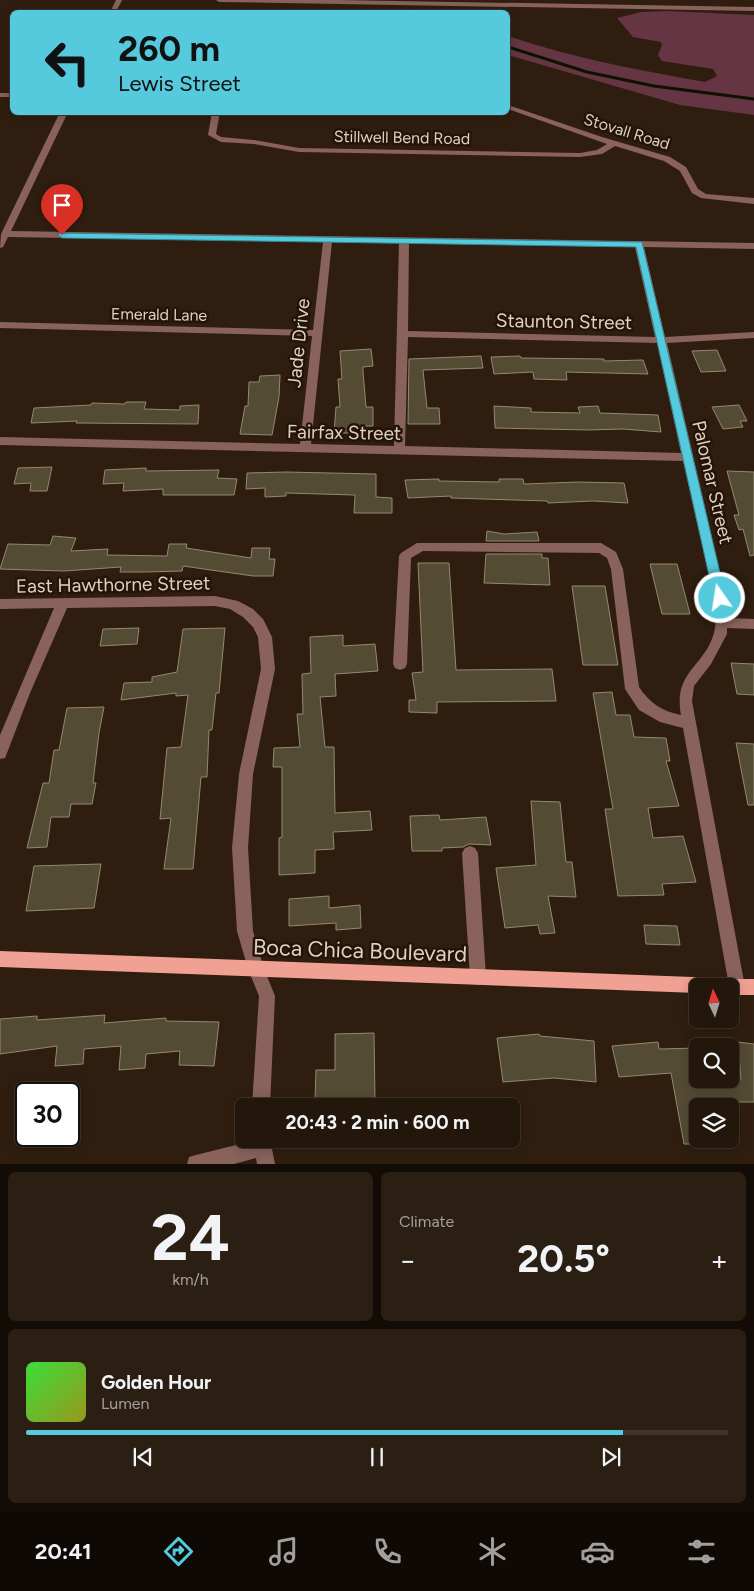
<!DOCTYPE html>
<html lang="en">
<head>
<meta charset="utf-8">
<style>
  :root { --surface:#23160b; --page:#2b1f14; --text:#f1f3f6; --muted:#a39f9d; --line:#40352c; --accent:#54cadc }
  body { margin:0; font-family:Figtree,sans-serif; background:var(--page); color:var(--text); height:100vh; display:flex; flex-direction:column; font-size:19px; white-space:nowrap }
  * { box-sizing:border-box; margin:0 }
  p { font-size:16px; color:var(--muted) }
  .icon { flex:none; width:28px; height:28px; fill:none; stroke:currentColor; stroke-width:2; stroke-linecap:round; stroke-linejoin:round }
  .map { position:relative; height:1164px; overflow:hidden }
  .drawer { display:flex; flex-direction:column; gap:8px; padding:8px; background:#130c06; flex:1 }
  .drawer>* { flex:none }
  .top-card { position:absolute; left:10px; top:10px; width:500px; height:105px; border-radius:8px; box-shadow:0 2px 12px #0003,0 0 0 1px var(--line); background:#54cadc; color:#111; overflow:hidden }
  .needle { width:32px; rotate:356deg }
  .tools { position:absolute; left:689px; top:978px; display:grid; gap:10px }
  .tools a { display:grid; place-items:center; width:50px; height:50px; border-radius:8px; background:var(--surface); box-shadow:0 2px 12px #0003,0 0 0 1px var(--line); font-size:25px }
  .speed { position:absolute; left:15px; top:1082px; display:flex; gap:10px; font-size:25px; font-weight:700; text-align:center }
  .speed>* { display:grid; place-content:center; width:65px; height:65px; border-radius:50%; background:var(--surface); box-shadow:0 2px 12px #0003,0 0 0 1px var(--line); line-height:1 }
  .speed .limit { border:2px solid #111; border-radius:8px; background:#fff; color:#111 }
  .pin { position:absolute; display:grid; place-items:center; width:42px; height:42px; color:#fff; margin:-51px -21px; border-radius:50% 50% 50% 0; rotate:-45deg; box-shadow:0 0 5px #0007 }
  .pin .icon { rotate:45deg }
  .me { position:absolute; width:55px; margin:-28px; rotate:347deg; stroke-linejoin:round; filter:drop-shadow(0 0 4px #0008) }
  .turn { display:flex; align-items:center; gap:18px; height:105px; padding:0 25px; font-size:22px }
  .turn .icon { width:65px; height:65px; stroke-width:2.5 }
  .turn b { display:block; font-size:35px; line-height:42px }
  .big { font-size:38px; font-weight:700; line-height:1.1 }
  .drawer .widget { flex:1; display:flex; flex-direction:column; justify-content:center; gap:8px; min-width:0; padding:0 18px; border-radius:8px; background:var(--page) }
  .drawer .dial { align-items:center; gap:0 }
  .dial b { font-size:65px; line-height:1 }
  .song { display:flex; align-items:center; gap:15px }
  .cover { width:60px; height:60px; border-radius:8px; background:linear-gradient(135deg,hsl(120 70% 55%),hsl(60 70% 35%)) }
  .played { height:5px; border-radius:2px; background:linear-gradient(90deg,var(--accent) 85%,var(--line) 85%) }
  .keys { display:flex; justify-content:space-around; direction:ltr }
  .heat { display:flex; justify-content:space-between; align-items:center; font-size:28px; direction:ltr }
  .drawer .tiles { flex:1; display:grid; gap:8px; grid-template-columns:1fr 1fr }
  .widget:last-child { grid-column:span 2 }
  .trip { position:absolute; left:235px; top:1098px; width:285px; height:50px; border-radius:8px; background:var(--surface); box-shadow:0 2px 12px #0003,0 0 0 1px var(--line); font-weight:700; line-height:50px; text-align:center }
  .tab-bar { display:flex; height:80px; justify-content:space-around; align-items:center; background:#0e0904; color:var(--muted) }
  .tab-bar .icon { width:35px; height:35px }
  .tab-bar .on { color:var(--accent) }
  .tab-bar b { font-size:22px; color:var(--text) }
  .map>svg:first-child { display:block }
</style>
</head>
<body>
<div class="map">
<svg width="754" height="1164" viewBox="0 0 754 1164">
  <rect width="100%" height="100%" fill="#2f1e0f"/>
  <path fill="#653544" d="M668,11L754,15V115L680,105L508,55V36C572,58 638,70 705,82L717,76L713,69L662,61L658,55L662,45L661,42L633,37L617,18L641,12Z"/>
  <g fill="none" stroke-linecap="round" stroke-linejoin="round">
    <g stroke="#0e1300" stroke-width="3">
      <path d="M409,10L414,12"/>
      <path d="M508,47L587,72L654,86L754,99"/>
    </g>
  </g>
  <g fill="#534b34" stroke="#928971">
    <path d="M371,349L373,366L363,367V372L366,407H373V426H364V433H334L336,407H340L338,379H342L340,351Z"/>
    <path d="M717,350L726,371L701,372L692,351Z"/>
    <path d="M481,356L483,368L423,370L427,408H439L440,424H408L409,359Z"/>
    <path d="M520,356L521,358L604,359V361L643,360L648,374L566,372L567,380L534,379L533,372L494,374L491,357Z"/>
    <path d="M280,375L279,397L272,435L240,434L245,406H248L249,382H259L260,376Z"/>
    <path d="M126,402H146L144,409L180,410V406L199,405L198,424L76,423L77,421L31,423L34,408L91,405L92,403L125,404Z"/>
    <path d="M739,405L747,421H740L743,427L723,429L712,407Z"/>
    <path d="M494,406L531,408V412L580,413L578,407L598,406L600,413L658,415L661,432L623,429L588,430L495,428Z"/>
    <path d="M52,467L47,491H30L31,483L14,484L18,468Z"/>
    <path d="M146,468V471L219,470L217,478L237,479L234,495H163V489L123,491L124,483L103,484L105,470Z"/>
    <path d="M727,471L754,472V555L750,556L743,529L739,530L734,515H739Z"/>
    <path d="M286,472L376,474V497L392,498V513H354L355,495L286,493V496L265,497V488L246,489L247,473Z"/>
    <path d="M439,479V481L499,482V479H523L524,484L578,482L624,483L628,503L593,501L548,503L547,501L451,498V496L408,498L405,480Z"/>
    <path d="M487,531L504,534L537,532L539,541H486Z"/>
    <path d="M53,536L76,538L71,551L108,549L107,555L167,556L169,544H187L186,548L251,558L252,548H270L269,559H275L273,576H253L183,566L182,571L144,572H120L121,567L64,571L0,569L8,544L50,545Z"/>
    <path d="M486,554H542V558H548L550,585L484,583Z"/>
    <path d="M418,563H449L456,670L552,669L556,701L437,702V713L409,712V700H416L412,673L423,672Z"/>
    <path d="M650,564H677L690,614H662Z"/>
    <path d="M572,586H605L618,665H583Z"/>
    <path d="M139,628L137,644L100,646L103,629Z"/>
    <path d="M225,628L219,693H216L212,730H209L207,777H201L193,869H164L171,818L160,819L167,748L181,747L188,695L176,696V693L121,700L124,683L152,682V677L177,672L183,629Z"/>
    <path d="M343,635V646L375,644L378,671L335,674L336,696L320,697L325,747H334L335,813L370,811L372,830L333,832L334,849L315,850V873L279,875V838L282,837V767H273L274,748L300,747L297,714H303L302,674L311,673L310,637Z"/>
    <path d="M731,663L754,664V695L737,694Z"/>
    <path d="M612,692L616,715H630L634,737L666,738L670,761H666L679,806L648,808L653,838L683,836L696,882L662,884L664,895L618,896L605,809H613L593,693Z"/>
    <path d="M104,707L99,733L93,783H96L92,804H71L69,817H51L47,847L27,848L43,783H49L54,750H59L67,708Z"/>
    <path d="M736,743L754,744V805H748Z"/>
    <path d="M531,801L560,802L566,862H572L576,897L548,896L555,933L540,934L538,925L505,928L496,868L536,865Z"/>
    <path d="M439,815L440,820L486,817L491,845L469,844L463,847L442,848V851H412L410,816Z"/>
    <path d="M101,864L94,908L26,911L34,866Z"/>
    <path d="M329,896V908L360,905L361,928L336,930V923L289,926V899Z"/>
    <path d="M644,925L677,926L680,945L646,944Z"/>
    <path d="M105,1015L104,1023L166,1018V1021L219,1022L214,1066L179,1065L180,1051L146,1054L145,1068L119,1070L121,1046L84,1049L83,1064L55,1066L57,1046L0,1054V1019L37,1016V1020Z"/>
    <path d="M374,1033L375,1100L315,1101L316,1070H335V1034Z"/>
    <path d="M539,1034L540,1036L594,1041L596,1082L554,1078L503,1082L497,1038Z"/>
    <path d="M658,1042L659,1049L698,1048V1079H741L738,1042L754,1044V1102H701L702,1106H698V1144H684L671,1073L619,1077L612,1046Z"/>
  </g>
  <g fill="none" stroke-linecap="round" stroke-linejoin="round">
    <g fill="#88625b" fill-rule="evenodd">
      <path d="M116,0H122L116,12H110Z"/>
      <path d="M216,0H337L754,7V11L219,2Z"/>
      <rect x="0" y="93" width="12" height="4"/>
      <path d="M508,105L602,137L670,157L686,167L698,189L706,194L754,198V204L701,198L692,193L680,171L664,161L615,146L602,154L580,157L299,152L254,144L221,142L208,135L212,112H220L216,134L221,137L254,140L299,148L580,153L597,150L607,144L508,109Z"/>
      <path d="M60,112H68L11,231L754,243V249L644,247L665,337L754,332V338L667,343L726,598L728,618L754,619V629L727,628V634L711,664L694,686L692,701L745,987L743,993L737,995L731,993L729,986L683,728L660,722L639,710L625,689L611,569L607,558L599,553L423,551L411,558L407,664L405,668L400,670L395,668L393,664L399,556L401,553L417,543H601L616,552L623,569L639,687C650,703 661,711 681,715C673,671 704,668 714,633C717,621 715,609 714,598L683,461L0,445V437L300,444L312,336L0,328V322L313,330L323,242L8,237L3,247L0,248L1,234ZM332,242L399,243L394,446L311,444ZM409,243L635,247L655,337L408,331ZM408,337L657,343L681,453L405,446Z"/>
      <path d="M215,596L238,601L253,609L263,619L272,637L275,669L253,774L248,848L253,931L264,969L275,996L270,1106H252L259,996L248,969L237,931L232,848L239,774L261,669L258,637L253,627L243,617L230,609L215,606L67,608L30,693L7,753L5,758L0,759V735L54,608L0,609V599Z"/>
      <path d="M470,846L475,848L478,853L486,977L484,983L478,985L472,983L470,977L462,853L465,848Z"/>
      <path d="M252,1139H270L275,1164H257L256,1158L234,1164H187L189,1157L196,1155L252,1141Z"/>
    </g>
    <path fill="#f0a193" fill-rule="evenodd" d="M0,951L719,978L725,981L730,979H754V995H730V986H698V993L0,967Z"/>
  </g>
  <path fill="#54cadc" stroke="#37838f" d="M59,233L642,242L726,598L724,601H716L714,598L636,247L62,238L58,235Z"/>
  <g text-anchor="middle" stroke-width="5" stroke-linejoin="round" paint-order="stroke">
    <g font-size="16" fill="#dcd0c7" stroke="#251406">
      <text transform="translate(627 131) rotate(17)" y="6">Stovall Road</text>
      <text transform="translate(402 137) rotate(1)" y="6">Stillwell Bend Road</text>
      <text transform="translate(159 314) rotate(1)" y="6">Emerald Lane</text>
    </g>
    <g font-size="19" fill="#dcd0c7" stroke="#251406">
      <text transform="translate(564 321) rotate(1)" y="7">Staunton Street</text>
      <text transform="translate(298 343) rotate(-84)" y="7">Jade Drive</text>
      <text transform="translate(344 432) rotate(1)" y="7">Fairfax Street</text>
      <text transform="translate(713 482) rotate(77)" y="7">Palomar Street</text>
      <text transform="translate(113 584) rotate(-1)" y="7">East Hawthorne Street</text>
    </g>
    <g font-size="22" fill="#dcd0c7" stroke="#251406">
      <text transform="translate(360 950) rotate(2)" y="8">Boca Chica Boulevard</text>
    </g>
  </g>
</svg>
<div class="tools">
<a><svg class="needle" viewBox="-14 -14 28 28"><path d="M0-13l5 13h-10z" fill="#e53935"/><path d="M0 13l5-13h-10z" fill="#a39f9d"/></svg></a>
<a><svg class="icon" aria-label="search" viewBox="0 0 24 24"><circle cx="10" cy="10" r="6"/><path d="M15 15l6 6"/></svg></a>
<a><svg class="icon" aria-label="layers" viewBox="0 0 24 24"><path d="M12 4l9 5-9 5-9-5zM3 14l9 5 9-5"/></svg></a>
</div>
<div class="speed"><div class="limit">30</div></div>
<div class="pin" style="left:62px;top:235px;background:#d93025"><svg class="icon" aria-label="arrive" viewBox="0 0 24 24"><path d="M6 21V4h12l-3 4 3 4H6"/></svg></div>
<svg class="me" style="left:720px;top:598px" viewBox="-20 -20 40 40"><circle r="17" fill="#54cadc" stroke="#fff" stroke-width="3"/><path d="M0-11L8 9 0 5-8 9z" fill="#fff"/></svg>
<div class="trip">20:43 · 2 min · 600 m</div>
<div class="top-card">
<div class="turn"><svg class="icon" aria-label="left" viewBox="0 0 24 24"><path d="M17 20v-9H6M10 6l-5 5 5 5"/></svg><div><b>260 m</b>Lewis Street</div></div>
</div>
</div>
<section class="drawer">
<div class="tiles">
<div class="widget dial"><b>24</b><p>km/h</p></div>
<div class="widget"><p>Climate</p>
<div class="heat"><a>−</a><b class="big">20.5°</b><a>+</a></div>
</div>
<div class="widget">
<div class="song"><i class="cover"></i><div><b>Golden Hour</b><p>Lumen</p></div></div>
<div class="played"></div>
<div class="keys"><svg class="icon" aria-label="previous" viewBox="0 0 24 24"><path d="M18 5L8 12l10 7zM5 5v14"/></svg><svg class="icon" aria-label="pause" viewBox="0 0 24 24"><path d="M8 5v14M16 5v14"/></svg><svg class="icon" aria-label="next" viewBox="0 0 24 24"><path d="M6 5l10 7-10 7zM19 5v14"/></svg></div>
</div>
</div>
</section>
<nav class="tab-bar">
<b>20:41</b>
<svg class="icon on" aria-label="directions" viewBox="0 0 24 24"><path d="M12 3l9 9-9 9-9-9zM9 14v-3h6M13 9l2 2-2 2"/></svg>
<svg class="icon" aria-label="music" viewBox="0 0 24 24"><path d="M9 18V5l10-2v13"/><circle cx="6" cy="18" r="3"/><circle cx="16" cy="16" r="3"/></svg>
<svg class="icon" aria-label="phone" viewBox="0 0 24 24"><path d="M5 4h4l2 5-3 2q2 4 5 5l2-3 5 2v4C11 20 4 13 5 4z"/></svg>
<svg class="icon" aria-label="climate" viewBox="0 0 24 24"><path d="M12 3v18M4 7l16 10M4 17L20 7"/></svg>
<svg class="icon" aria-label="car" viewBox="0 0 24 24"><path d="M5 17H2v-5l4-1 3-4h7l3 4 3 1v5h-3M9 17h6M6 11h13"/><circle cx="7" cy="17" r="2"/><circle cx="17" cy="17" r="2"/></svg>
<svg class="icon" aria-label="filters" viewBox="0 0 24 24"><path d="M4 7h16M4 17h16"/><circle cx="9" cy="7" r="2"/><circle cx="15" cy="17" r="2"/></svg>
</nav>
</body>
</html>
